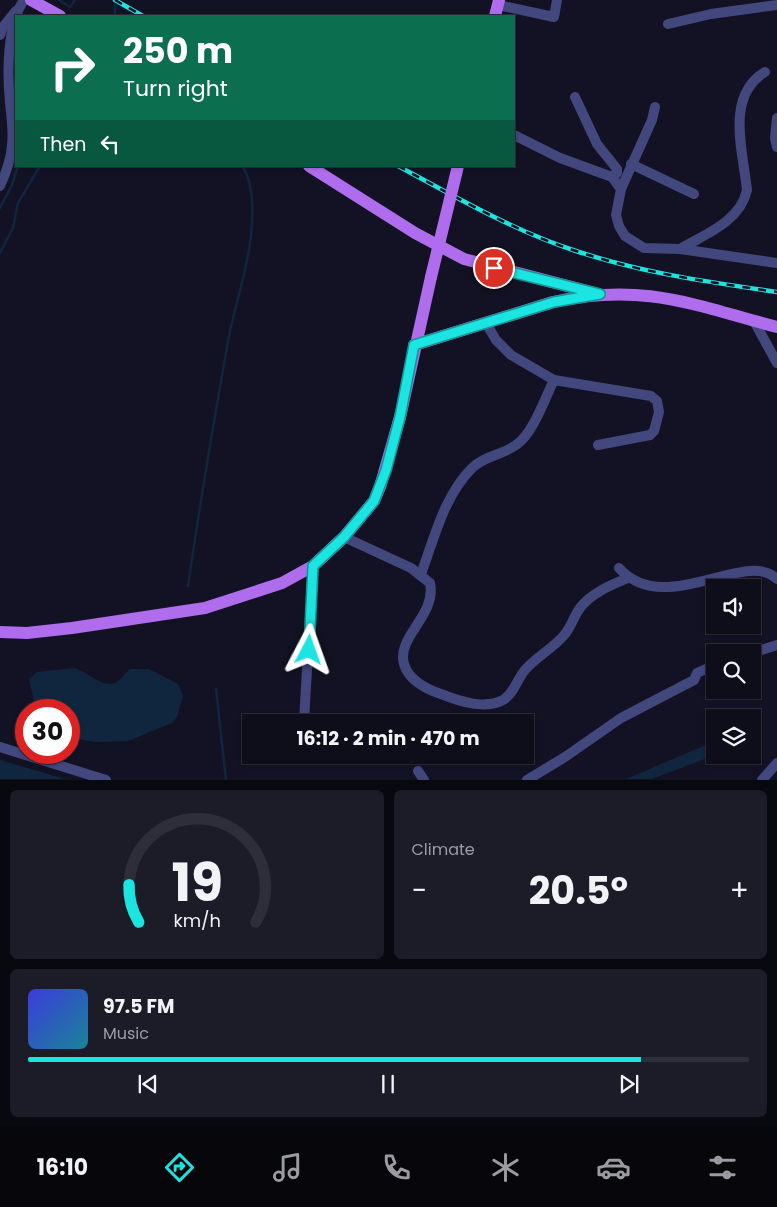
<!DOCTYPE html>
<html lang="en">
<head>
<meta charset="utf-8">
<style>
  :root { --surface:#0e0e1b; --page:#1c1c28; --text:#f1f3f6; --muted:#9b9ca3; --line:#2e2e3a; --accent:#1ce4e1 }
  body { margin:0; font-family:Poppins,sans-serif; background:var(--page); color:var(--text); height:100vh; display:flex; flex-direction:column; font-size:19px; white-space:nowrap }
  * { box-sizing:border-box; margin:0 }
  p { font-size:16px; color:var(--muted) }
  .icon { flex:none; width:28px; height:28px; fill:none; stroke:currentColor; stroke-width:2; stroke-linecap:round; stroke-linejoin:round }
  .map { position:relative; height:780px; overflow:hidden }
  .details { display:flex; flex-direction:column; gap:10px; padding:10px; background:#08080f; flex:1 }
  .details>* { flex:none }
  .banner { position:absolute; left:15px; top:15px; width:500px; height:152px; border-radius:0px; box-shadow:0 1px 4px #0004,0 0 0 1px var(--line); background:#0b6e4f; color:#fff; overflow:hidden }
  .controls { position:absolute; left:706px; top:579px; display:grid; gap:10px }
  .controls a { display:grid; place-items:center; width:55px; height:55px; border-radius:0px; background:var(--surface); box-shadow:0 1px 4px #0004,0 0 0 1px var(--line); font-size:25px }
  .speed { position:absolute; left:15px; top:699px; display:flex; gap:10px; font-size:25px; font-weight:700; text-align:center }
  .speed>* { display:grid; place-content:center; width:65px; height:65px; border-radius:50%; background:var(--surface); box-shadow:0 1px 4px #0004,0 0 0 1px var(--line); line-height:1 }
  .speed .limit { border:8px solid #d22; background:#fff; color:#111 }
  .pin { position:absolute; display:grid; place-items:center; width:42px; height:42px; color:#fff; margin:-21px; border:2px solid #fff; border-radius:50%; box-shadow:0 1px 5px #0007 }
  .me { position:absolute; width:55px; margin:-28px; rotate:4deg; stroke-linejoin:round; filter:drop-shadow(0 0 4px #0008) }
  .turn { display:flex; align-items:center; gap:18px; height:105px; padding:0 25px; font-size:22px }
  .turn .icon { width:65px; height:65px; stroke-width:2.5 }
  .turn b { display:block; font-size:35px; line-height:42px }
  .then { display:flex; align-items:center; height:48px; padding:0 25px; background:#0003; gap:10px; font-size:19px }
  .big { font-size:38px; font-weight:700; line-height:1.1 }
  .details .card { flex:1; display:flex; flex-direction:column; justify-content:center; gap:8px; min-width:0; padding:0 18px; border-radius:8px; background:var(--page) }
  .details .dial { align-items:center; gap:0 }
  .dial svg { height:130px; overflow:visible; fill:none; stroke:var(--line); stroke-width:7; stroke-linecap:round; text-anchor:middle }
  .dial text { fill:var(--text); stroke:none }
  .song { display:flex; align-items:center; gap:15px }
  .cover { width:60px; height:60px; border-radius:8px; background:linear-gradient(135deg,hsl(240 70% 55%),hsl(190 70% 35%)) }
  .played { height:5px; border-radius:2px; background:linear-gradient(90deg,var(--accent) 85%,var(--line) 85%) }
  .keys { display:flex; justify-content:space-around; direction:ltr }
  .heat { display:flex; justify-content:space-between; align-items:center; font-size:28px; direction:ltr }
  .details .tiles { flex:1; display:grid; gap:10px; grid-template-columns:1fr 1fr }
  .card:last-child { grid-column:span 2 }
  .trip { position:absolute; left:242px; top:714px; width:292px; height:50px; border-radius:0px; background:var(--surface); box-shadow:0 1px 4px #0004,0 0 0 1px var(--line); font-weight:700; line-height:50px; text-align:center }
  .tab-bar { display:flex; height:80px; justify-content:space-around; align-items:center; background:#06060b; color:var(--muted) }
  .tab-bar .icon { width:35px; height:35px }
  .tab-bar .selected { color:var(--accent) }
  .tab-bar b { font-size:22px; color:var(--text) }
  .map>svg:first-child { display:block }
</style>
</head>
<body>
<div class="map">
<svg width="777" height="780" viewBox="0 0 777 780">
  <rect width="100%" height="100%" fill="#131224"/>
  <g fill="#10263e">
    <path d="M74,668C86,671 102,688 115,683C121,681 125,672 130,669H149L178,684L183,696L177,717L172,723L128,741L96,742L69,738V710H36L29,679L37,672Z"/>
    <path d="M715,741V755L652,779H626Z"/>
    <path d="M0,760L65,779H0Z"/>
  </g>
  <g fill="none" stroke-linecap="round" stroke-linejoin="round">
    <g stroke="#10263e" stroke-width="2.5">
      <path d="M59,0L70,7L75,0"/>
      <path d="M115,0V16"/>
      <path d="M0,208L11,187L18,166"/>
      <path d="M0,253L13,228L18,203L40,166"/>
      <path d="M188,586C200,503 214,420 229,336C236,303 247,270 251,236C253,216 255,184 242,166"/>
      <path d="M216,689L226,780"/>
    </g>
    <g stroke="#42477d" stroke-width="10">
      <path d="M498,5L554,17L557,0"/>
      <path d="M668,24L711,14L777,5"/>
      <path d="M0,35L3,27L16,11"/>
      <path d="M575,97L597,144L617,169V173L612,177"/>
      <path d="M777,118L775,138L777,147"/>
      <path d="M514,135L560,158L612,177L621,189L616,215L619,226L625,236L644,248L680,249L777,263"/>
      <path d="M631,164L694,194"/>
      <path d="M0,186C6,173 11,159 12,145C14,131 11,116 10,102C7,73 7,24 24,0"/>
      <path d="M621,189L652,120L655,107"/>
      <path d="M680,249C705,234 740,222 747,190C743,151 725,96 765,72"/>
      <path d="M754,321L777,363"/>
      <path d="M486,323L496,340L511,355L554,380L651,396L657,401L659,412L654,431L650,435L598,445"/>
      <path d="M344,537L411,568L430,583C437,615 396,637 404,664C409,681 426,689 441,694C459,701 484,710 503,700C514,694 517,679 525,670C537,656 554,648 565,634C571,627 574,616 580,608C591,593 611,585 628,578"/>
      <path d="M619,568C664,619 746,548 777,579"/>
      <path d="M421,574C434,539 444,496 472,468C484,456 502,455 516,445C533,434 545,398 554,380"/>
      <path d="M752,653L777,645"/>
      <path d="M304,721L313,566"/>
      <path d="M0,747L106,780"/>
      <path d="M418,771L424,780"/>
      <path d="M527,780L565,757L621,718L694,680L697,673L715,665"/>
      <path d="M762,780L777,763"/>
    </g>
    <g stroke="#af6ded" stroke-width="12">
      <path d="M31,0L60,16"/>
      <path d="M495,16L499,0"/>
      <path d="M309,166L415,233L464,259L591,292"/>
      <path d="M414,345L553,302C643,282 693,305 777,327"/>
      <path d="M0,632L27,633L72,628L205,608L282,583L313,566L344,537L374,501L380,487L400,417L431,277"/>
    </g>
    <defs>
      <g id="rail">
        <path d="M115,0L143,16"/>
        <path d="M398,166C456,197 514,231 576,251C642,273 709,282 777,292"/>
      </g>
    </defs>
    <use href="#rail" stroke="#1ce4e1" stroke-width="4.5"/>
    <use href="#rail" stroke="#131224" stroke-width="2.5" stroke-dasharray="8" stroke-linecap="butt"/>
    <path stroke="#af6ded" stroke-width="12" d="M431,277L458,166"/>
  </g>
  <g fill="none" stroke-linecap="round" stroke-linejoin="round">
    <defs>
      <path id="route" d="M309,650L313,566L344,537L374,501L386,470L400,417L414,345L554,302L600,294L494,268"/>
    </defs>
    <use href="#route" stroke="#129492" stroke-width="12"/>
    <use href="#route" stroke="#1ce4e1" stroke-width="9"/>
  </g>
</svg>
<div class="controls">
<a><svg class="icon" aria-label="sound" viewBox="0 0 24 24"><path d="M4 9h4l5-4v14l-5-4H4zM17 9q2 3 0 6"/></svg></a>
<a><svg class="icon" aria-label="search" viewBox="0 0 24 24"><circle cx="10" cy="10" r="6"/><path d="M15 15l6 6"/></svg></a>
<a><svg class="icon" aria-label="layers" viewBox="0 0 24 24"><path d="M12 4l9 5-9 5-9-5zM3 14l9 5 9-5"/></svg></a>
</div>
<div class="speed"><div class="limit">30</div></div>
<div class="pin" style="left:494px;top:268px;background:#d93025"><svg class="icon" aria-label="arrive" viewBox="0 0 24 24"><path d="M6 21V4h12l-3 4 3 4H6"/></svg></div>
<svg class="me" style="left:309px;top:650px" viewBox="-20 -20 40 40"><path d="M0-17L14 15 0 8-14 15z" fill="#1ce4e1" stroke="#fff" stroke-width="4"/></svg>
<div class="trip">16:12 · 2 min · 470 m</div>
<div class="banner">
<div class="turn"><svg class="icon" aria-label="right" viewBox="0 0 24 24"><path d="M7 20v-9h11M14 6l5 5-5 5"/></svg><div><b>250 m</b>Turn right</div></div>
<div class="then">Then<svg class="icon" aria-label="left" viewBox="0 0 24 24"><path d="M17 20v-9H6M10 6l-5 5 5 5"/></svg></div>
</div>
</div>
<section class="details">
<div class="tiles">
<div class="card dial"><svg viewBox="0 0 100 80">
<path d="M14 69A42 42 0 1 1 86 69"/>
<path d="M14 69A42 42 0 0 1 8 46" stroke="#1ce4e1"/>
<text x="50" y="56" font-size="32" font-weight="700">19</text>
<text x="50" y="72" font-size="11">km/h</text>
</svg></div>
<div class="card"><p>Climate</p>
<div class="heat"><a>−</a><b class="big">20.5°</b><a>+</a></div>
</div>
<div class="card">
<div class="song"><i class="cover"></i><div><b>97.5 FM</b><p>Music</p></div></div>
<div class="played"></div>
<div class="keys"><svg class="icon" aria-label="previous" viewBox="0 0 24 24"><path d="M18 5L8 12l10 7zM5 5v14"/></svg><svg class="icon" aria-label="pause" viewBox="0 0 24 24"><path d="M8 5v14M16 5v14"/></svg><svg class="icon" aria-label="next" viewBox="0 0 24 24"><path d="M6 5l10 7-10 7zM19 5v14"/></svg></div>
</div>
</div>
</section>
<nav class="tab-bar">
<b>16:10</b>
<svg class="icon selected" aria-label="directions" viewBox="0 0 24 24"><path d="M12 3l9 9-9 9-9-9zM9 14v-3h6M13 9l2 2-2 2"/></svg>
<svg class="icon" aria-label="music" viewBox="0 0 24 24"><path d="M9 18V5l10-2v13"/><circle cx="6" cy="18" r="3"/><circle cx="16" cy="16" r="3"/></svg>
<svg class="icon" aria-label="phone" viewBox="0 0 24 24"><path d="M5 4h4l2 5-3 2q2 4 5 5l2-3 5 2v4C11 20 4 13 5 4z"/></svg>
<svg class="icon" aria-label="climate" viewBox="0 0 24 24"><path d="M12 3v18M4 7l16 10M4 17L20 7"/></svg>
<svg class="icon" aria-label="car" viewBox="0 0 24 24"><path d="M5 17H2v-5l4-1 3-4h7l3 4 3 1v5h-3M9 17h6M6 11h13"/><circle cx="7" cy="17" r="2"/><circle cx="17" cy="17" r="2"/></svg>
<svg class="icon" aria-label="filters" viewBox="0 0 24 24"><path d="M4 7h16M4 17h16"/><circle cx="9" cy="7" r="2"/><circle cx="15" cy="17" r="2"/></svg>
</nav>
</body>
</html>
